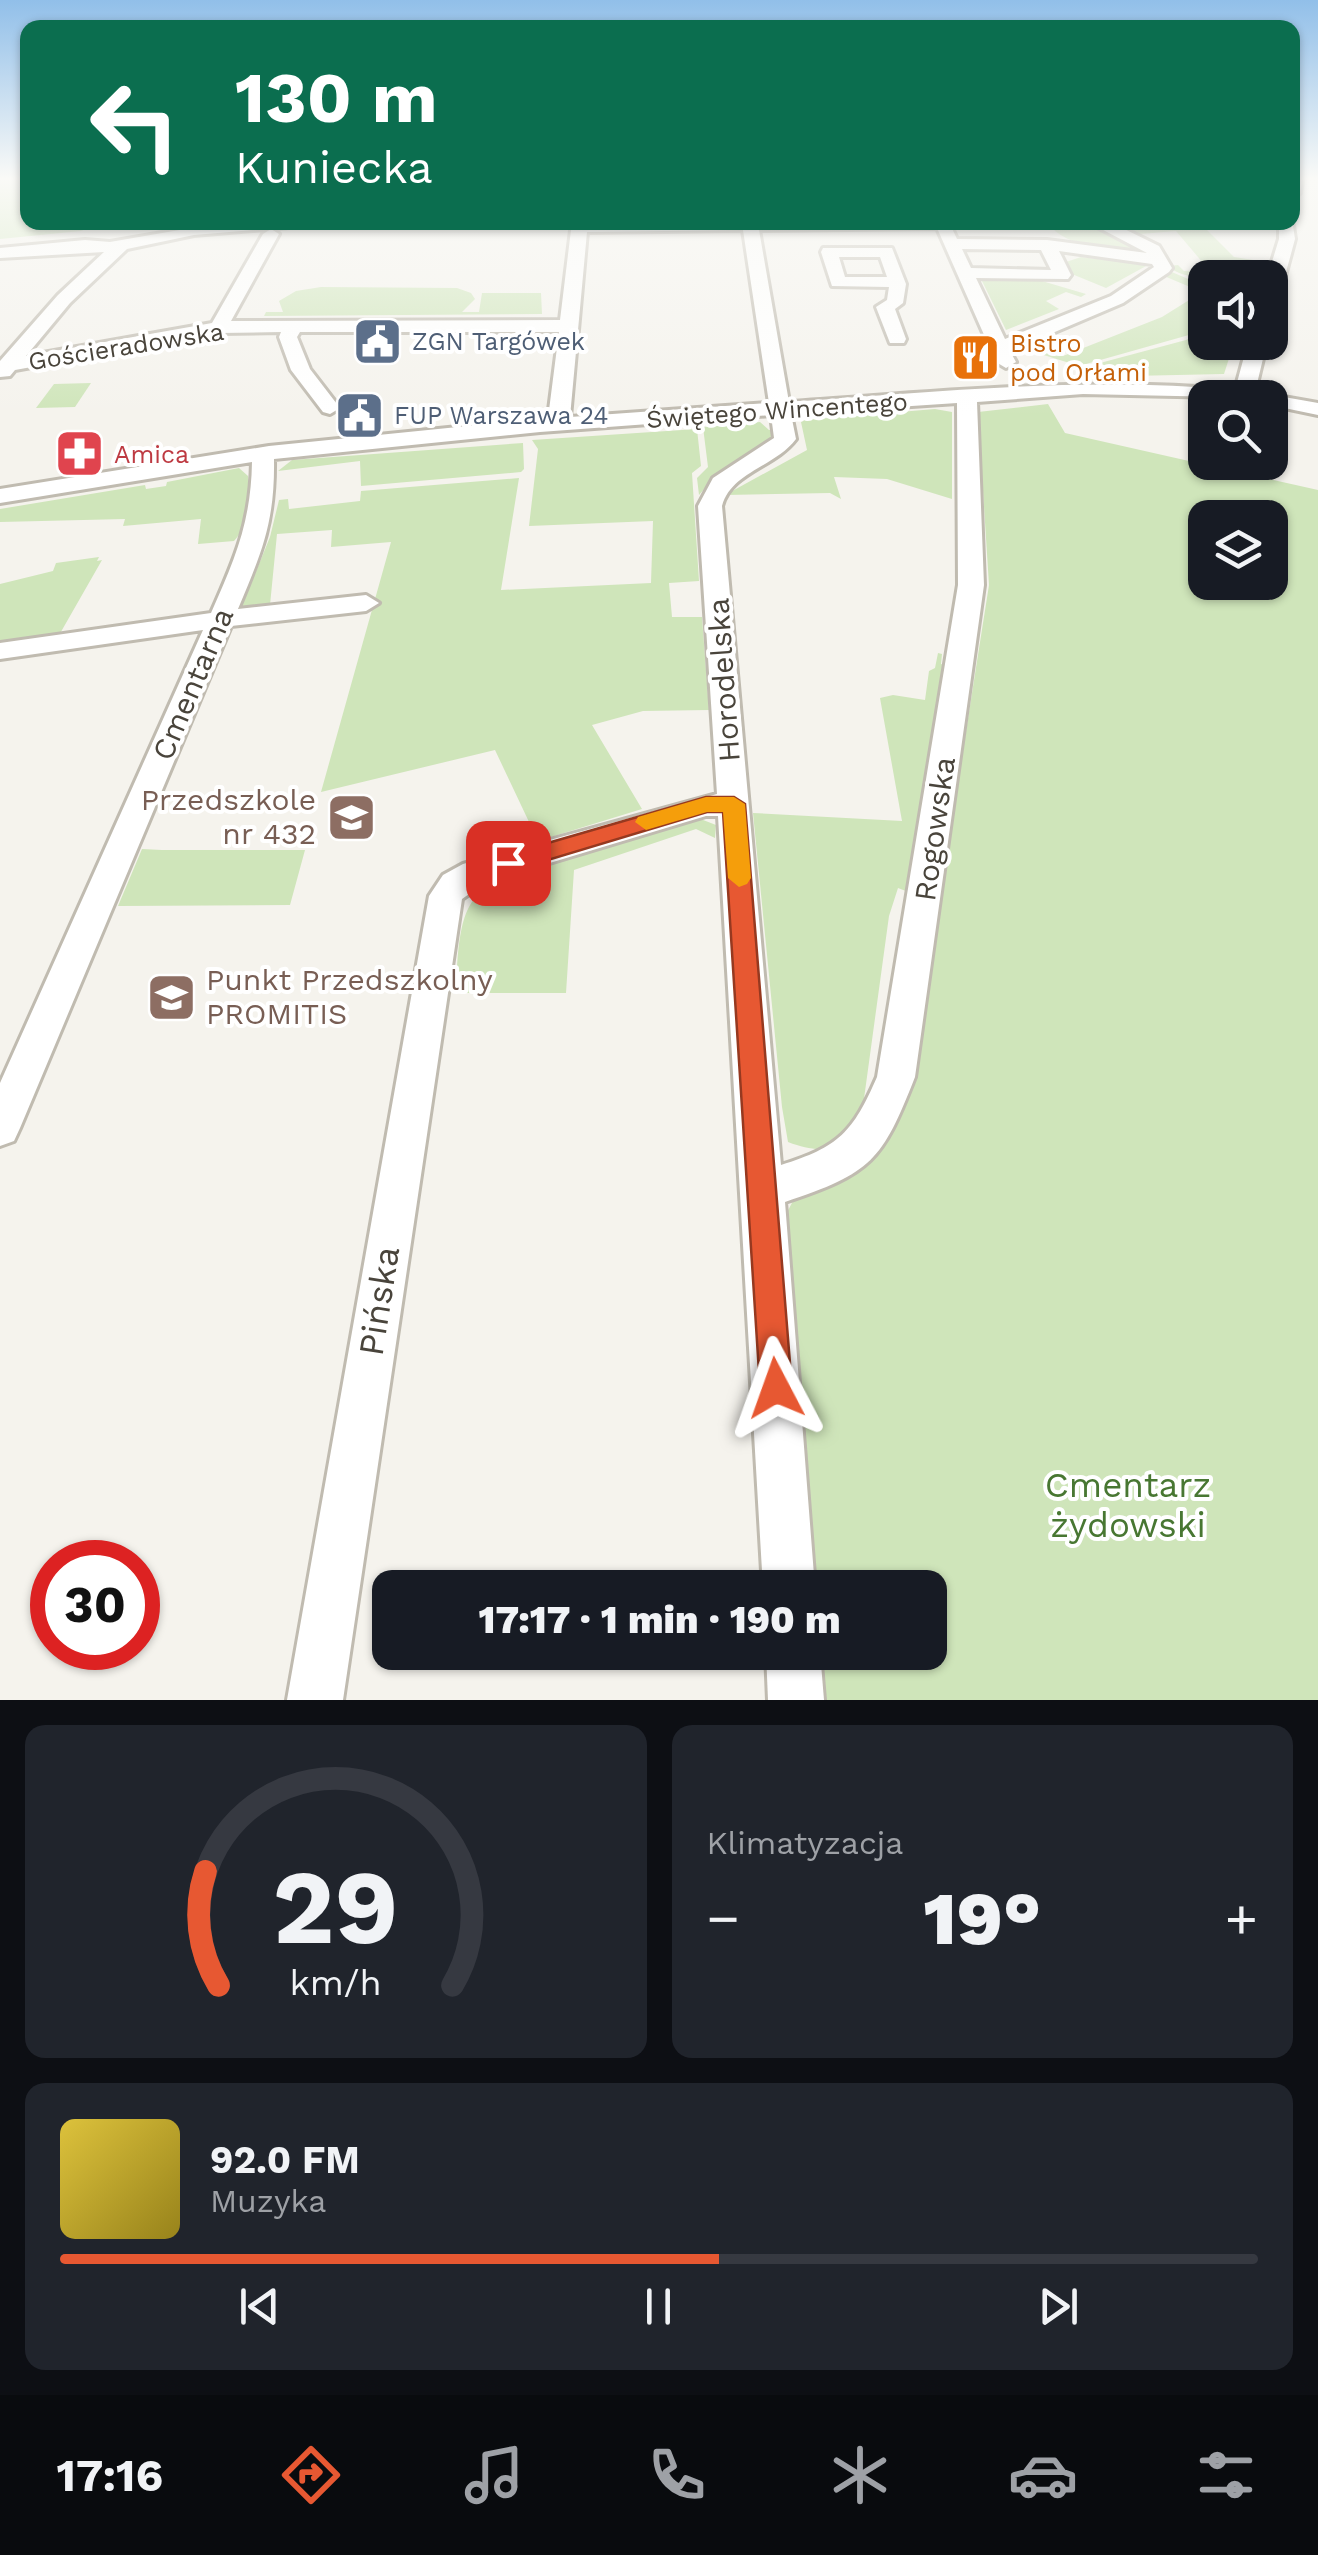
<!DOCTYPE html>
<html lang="pl">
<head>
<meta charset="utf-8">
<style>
  :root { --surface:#171b24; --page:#20242c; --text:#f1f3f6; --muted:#9ea1a6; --line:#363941; --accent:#e75832 }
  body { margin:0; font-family:"Work Sans",sans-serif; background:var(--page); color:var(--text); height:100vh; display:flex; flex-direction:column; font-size:38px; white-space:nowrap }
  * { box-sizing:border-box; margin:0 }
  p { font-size:32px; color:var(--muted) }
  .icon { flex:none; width:55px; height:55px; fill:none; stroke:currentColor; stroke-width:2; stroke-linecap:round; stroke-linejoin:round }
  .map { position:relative; height:1700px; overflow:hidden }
  .details { display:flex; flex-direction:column; gap:25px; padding:25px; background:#0d0f14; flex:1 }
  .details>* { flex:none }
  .top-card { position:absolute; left:20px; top:20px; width:1280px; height:210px; border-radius:20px; box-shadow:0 2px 8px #0004; background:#0b6e4f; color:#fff; overflow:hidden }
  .fabs { position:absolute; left:1188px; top:260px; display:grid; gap:20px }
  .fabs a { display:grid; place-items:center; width:100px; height:100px; border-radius:20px; background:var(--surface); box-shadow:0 2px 8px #0004; font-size:50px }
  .speed { position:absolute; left:30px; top:1540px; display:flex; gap:20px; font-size:50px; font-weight:700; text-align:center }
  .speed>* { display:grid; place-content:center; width:130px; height:130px; border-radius:50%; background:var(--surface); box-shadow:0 2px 8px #0004; line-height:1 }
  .speed .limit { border:15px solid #d22; background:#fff; color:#111 }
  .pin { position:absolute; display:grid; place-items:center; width:85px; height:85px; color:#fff; margin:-42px; border-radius:20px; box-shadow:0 5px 15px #0006 }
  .me { position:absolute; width:110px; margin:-55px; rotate:356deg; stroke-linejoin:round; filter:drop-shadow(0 0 8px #0008) }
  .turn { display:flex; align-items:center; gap:35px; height:210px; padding:0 50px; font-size:45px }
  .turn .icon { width:130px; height:130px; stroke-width:2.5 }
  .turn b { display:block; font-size:70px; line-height:85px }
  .big { font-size:75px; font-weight:800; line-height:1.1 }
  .details .tile { flex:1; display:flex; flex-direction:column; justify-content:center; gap:15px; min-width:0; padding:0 35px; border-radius:20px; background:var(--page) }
  .details .dial { align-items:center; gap:0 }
  .dial svg { height:260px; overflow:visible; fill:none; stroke:var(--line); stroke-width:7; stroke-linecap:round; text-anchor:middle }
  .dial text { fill:var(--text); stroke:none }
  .song { display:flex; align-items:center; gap:30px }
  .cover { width:120px; height:120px; border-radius:15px; background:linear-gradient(135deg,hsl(50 70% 55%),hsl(50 70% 35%)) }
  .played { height:10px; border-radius:5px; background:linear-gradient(90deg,var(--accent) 55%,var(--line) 55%) }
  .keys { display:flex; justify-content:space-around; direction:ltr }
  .heat { display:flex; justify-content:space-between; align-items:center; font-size:55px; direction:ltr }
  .details .tiles { flex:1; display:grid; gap:25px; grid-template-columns:1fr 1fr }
  .tile:last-child { grid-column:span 2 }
  .trip { position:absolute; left:372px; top:1570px; width:575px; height:100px; border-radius:20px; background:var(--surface); box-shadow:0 2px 8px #0004; font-weight:800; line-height:100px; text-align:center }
  .dock { display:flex; height:160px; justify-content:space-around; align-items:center; background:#090b0e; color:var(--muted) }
  .dock .icon { width:70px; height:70px }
  .dock .active { color:var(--accent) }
  .dock b { font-size:45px; color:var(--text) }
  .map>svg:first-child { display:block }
</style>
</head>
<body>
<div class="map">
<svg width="1318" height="1700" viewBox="0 0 1318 1700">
  <rect width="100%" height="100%" fill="#f5f3ed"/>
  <g fill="#cfe5ba" fill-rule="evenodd">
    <path d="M0,177H27L28,222L100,223L81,231L0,239Z"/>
    <path d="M1048,223H1090L1150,253C1120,252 1065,249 1048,223Z"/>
    <path d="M1100,223H1200L1234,257L1260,261L1255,277C1230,277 1185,283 1168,266L1178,265L1184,271L1209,270L1176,231L1129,235Z"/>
    <path d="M1081,257L1148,265L1106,288L1067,272L1066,262Z"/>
    <path d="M1167,270L1193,281L1205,279V328L1196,333L1079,366L1031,351L1034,348L1063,356L1162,317L1202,292L1164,276Z"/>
    <path d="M1040,276L1042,281L1086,294L1081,297L1066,292L1046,301L1059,309L1006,330L982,281Z"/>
    <path d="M321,287L457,288L471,293L475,299L462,312H479L482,293H541L542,314L264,316L266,312H283L279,301L296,291Z"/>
    <path d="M1205,331V342L1234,343L1224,374L1130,376L1085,367L1186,340Z"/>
    <path d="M91,383L75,407L36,408L54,384Z"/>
    <path d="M1048,404L1065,433L1318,490V1700H819L815,1653L930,1652V1588L809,1587L783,1220L794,1199L914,1062L989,585L978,412ZM1205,518H1270V582H1205Z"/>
    <path d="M935,409L952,412V499L887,479L834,477L841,499L830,493L725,495L807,450L801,422L805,420Z"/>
    <path d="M760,422L769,430H775V438L712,480L699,495L697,478L708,467L703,427Z"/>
    <path d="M697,429L701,466L692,473L699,581L669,583L672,617H702L709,710L643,711L592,725L642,809L538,841L495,750L321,792L391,542L331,547L332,530L277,534L270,605L241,608L270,537L279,500L288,499L289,509L360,501L361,491L519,478L501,590L651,583L653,521L529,526L538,449L532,440Z"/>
    <path d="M523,443L524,469L521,472L361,486L360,461L278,471L292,460Z"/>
    <path d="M239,468L248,476C249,499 250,524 234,541L198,544L201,519L123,526L125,519L0,522V509L145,485L146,489L166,486L167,482Z"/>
    <path d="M99,557L97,561L102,560L58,637L0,645V584L53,571L56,563Z"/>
    <path d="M938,653L942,654L941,664L952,667L911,893L898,888L889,916L863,1106C848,1147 830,1158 788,1142L782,1107L753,813L902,821L880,698L893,695L925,700L929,671L935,668Z"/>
    <path d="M698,818L716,825L715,838L696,829L574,870L566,993H455C459,962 455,905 486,889L483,882Z"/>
    <path d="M142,849L162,850H305L290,905L118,906Z"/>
  </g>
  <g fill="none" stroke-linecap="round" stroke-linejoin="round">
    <defs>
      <g id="minor">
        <path d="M1292,177H1303L1300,193L1292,197Z"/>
        <path d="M1292,219L1295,239L1279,298L1270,303L1267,278L1279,239V222H1292Z"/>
        <path d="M226,222H297L289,227L194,235L127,249L70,303L26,356L212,323L263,234L271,229L279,234L231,321L560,320L572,222H949L957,239L1047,240L1147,253L1088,222H1110L1159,246L1172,268L1169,272L1123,303L1010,351L1016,362L1006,368L996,362L937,228L759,230L789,402C938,392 1086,376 1235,390L1248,342H1267L1255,392L1318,403V415L1270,405V398L1083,394L977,402L984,585L915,1077C882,1161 872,1173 785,1202L815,1588H763L718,816H706L486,882L462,899L343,1700H287L429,896L443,875L463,864L717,794L698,506L713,478L774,438L771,415L540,432L274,459C275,522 262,552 238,609L366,595L379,603L366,611L231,626L20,1128L14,1141L0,1146V1083L203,630L0,659V643L211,613C235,559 251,522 252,462L0,503V489L269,446L548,418L559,332H300L297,337L310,369L340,408L330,414L323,412L291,370L279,337L281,332L219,333L15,370L10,376L0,377V361L58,295L104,252L0,258V248L85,240L110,242ZM743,230L769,403L570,417L587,232ZM962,249L1041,250L1051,270L971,268ZM1059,251L1152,264L1154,267L1111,296L1005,339L976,278L1068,279L1071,275ZM957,403L958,585L877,1077C853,1132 839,1147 781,1165L722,506C731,472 775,467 796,439L791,414Z"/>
        <path d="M823,248H892L906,284L903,303L895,309L906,339L904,343H890L876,307L887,300L889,287L832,286L821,252ZM839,257H880L887,277H845Z"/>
        <path d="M766,1652H820L824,1700H768Z"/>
      </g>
    </defs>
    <use href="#minor" stroke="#c0bbb0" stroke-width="6"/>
    <use href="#minor" fill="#fff" fill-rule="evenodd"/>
  </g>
  <linearGradient id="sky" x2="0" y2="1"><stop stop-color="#91bfe9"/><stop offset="0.43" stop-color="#fafaf7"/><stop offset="1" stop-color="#fafaf7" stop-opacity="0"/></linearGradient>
  <rect width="1318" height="415" fill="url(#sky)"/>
  <path fill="#e75832" stroke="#963920" stroke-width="2.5" d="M706,797H734L745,804L792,1388L788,1400L776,1405L764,1400L760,1388L723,812H707L508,872L497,863L500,857Z"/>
  <path fill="#f59e0b" d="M706,797H734L745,804L751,878L747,884L739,887L728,878L723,812H707L646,830L635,822L638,817Z"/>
  <defs>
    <symbol id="civic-square" viewBox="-11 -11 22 22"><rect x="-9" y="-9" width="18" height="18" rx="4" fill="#5c6f8a" stroke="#fff"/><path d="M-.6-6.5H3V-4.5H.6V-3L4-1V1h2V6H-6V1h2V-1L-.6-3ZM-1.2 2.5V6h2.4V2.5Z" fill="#fff"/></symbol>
    <symbol id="restaurant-square" viewBox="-11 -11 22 22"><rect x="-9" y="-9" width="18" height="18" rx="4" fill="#e8710a" stroke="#fff"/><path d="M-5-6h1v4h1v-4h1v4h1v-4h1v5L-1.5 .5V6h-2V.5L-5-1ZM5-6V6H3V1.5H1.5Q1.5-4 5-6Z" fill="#fff"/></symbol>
    <symbol id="pharmacy-square" viewBox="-11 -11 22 22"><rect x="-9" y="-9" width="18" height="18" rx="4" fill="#e0444e" stroke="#fff"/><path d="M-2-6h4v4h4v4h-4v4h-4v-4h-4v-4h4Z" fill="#fff"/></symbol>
    <symbol id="school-square" viewBox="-11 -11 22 22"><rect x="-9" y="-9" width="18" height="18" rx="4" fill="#8d6e63" stroke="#fff"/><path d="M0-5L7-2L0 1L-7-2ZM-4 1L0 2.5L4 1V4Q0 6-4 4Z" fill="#fff"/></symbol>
  </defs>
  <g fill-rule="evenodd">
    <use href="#civic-square" x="350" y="314" width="55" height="55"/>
    <use href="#restaurant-square" x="948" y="330" width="55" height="55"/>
    <use href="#civic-square" x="332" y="388" width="55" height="55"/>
    <use href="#pharmacy-square" x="52" y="426" width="55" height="55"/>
    <use href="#school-square" x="324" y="790" width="55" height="55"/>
    <use href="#school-square" x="144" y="970" width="55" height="55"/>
  </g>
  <g text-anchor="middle" stroke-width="8" stroke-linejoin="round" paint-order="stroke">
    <g font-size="25" fill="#4e5e75" stroke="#fff" text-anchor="start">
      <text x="412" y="350">ZGN Targówek</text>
      <text x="394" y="424">FUP Warszawa 24</text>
    </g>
    <g font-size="25" fill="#c56008" stroke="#fff" text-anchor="start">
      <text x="1010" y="352">Bistro<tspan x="1010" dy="29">pod Orłami</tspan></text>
    </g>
    <g font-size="25" fill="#49443b" stroke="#fff">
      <text transform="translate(126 346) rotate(-9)" y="9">Gościeradowska</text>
      <text transform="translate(777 410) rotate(-4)" y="9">Świętego Wincentego</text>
    </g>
    <g font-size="25" fill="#be3a42" stroke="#fff" text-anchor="start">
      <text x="114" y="463">Amica</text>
    </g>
    <g font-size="30" fill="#49443b" stroke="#fff">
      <text transform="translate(724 680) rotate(-94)" y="10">Horodelska</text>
      <text transform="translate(193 684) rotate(-67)" y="10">Cmentarna</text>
      <text transform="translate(935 829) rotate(-82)" y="10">Rogowska</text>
    </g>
    <g font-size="30" fill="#785e54" stroke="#fff" text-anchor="end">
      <text x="316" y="810">Przedszkole<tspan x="316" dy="34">nr 432</tspan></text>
      <text x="206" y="990" text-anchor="start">Punkt Przedszkolny<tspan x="206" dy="34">PROMITIS</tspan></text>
    </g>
    <g font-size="35" fill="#49443b" stroke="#fff">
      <text transform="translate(379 1301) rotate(-81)" y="12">Pińska</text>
    </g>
    <g font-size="35" fill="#487732" stroke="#fff">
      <text x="1128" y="1497">Cmentarz<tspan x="1128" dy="40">żydowski</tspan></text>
    </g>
  </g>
</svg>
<div class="fabs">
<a><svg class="icon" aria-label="sound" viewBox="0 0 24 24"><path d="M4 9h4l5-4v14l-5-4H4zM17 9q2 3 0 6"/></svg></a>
<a><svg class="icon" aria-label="search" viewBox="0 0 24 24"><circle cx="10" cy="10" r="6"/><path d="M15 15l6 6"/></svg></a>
<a><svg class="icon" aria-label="layers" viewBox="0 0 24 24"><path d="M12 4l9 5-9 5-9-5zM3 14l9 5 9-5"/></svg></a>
</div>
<div class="speed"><div class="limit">30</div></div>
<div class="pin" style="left:508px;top:863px;background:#d93025"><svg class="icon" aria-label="arrive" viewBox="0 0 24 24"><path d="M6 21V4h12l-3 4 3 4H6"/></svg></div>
<svg class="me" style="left:776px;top:1388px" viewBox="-20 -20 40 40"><path d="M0-17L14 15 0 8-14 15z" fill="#e75832" stroke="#fff" stroke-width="4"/></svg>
<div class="trip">17:17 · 1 min · 190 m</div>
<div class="top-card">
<div class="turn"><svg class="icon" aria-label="left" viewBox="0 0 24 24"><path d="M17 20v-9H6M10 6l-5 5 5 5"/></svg><div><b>130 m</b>Kuniecka</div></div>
</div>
</div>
<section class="details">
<div class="tiles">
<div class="tile dial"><svg viewBox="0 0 100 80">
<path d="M14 69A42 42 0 1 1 86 69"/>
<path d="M14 69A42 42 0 0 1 10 34" stroke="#e75832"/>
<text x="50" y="56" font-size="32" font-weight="700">29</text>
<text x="50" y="72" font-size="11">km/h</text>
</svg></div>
<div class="tile"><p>Klimatyzacja</p>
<div class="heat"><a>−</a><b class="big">19°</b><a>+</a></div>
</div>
<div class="tile">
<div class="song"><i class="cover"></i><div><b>92.0 FM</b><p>Muzyka</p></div></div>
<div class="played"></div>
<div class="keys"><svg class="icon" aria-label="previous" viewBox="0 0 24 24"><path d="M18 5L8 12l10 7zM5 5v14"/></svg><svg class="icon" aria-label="pause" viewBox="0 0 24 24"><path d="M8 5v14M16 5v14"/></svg><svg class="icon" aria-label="next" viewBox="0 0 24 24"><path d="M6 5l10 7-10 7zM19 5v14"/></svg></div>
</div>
</div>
</section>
<nav class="dock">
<b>17:16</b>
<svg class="icon active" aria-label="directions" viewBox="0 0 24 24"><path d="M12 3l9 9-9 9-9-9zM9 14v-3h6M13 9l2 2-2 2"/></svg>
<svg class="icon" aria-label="music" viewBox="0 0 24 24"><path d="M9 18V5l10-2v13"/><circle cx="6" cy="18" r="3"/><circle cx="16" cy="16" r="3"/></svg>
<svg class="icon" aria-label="phone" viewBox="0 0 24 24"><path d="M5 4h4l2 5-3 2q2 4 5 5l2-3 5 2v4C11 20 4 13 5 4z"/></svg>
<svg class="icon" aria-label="climate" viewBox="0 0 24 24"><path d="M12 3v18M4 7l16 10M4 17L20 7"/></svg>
<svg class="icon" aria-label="car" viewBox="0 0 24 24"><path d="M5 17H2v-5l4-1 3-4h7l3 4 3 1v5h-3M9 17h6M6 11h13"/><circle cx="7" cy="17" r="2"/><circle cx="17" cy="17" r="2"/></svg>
<svg class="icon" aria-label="filters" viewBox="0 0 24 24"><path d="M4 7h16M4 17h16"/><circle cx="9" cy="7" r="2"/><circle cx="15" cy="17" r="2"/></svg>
</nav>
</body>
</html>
